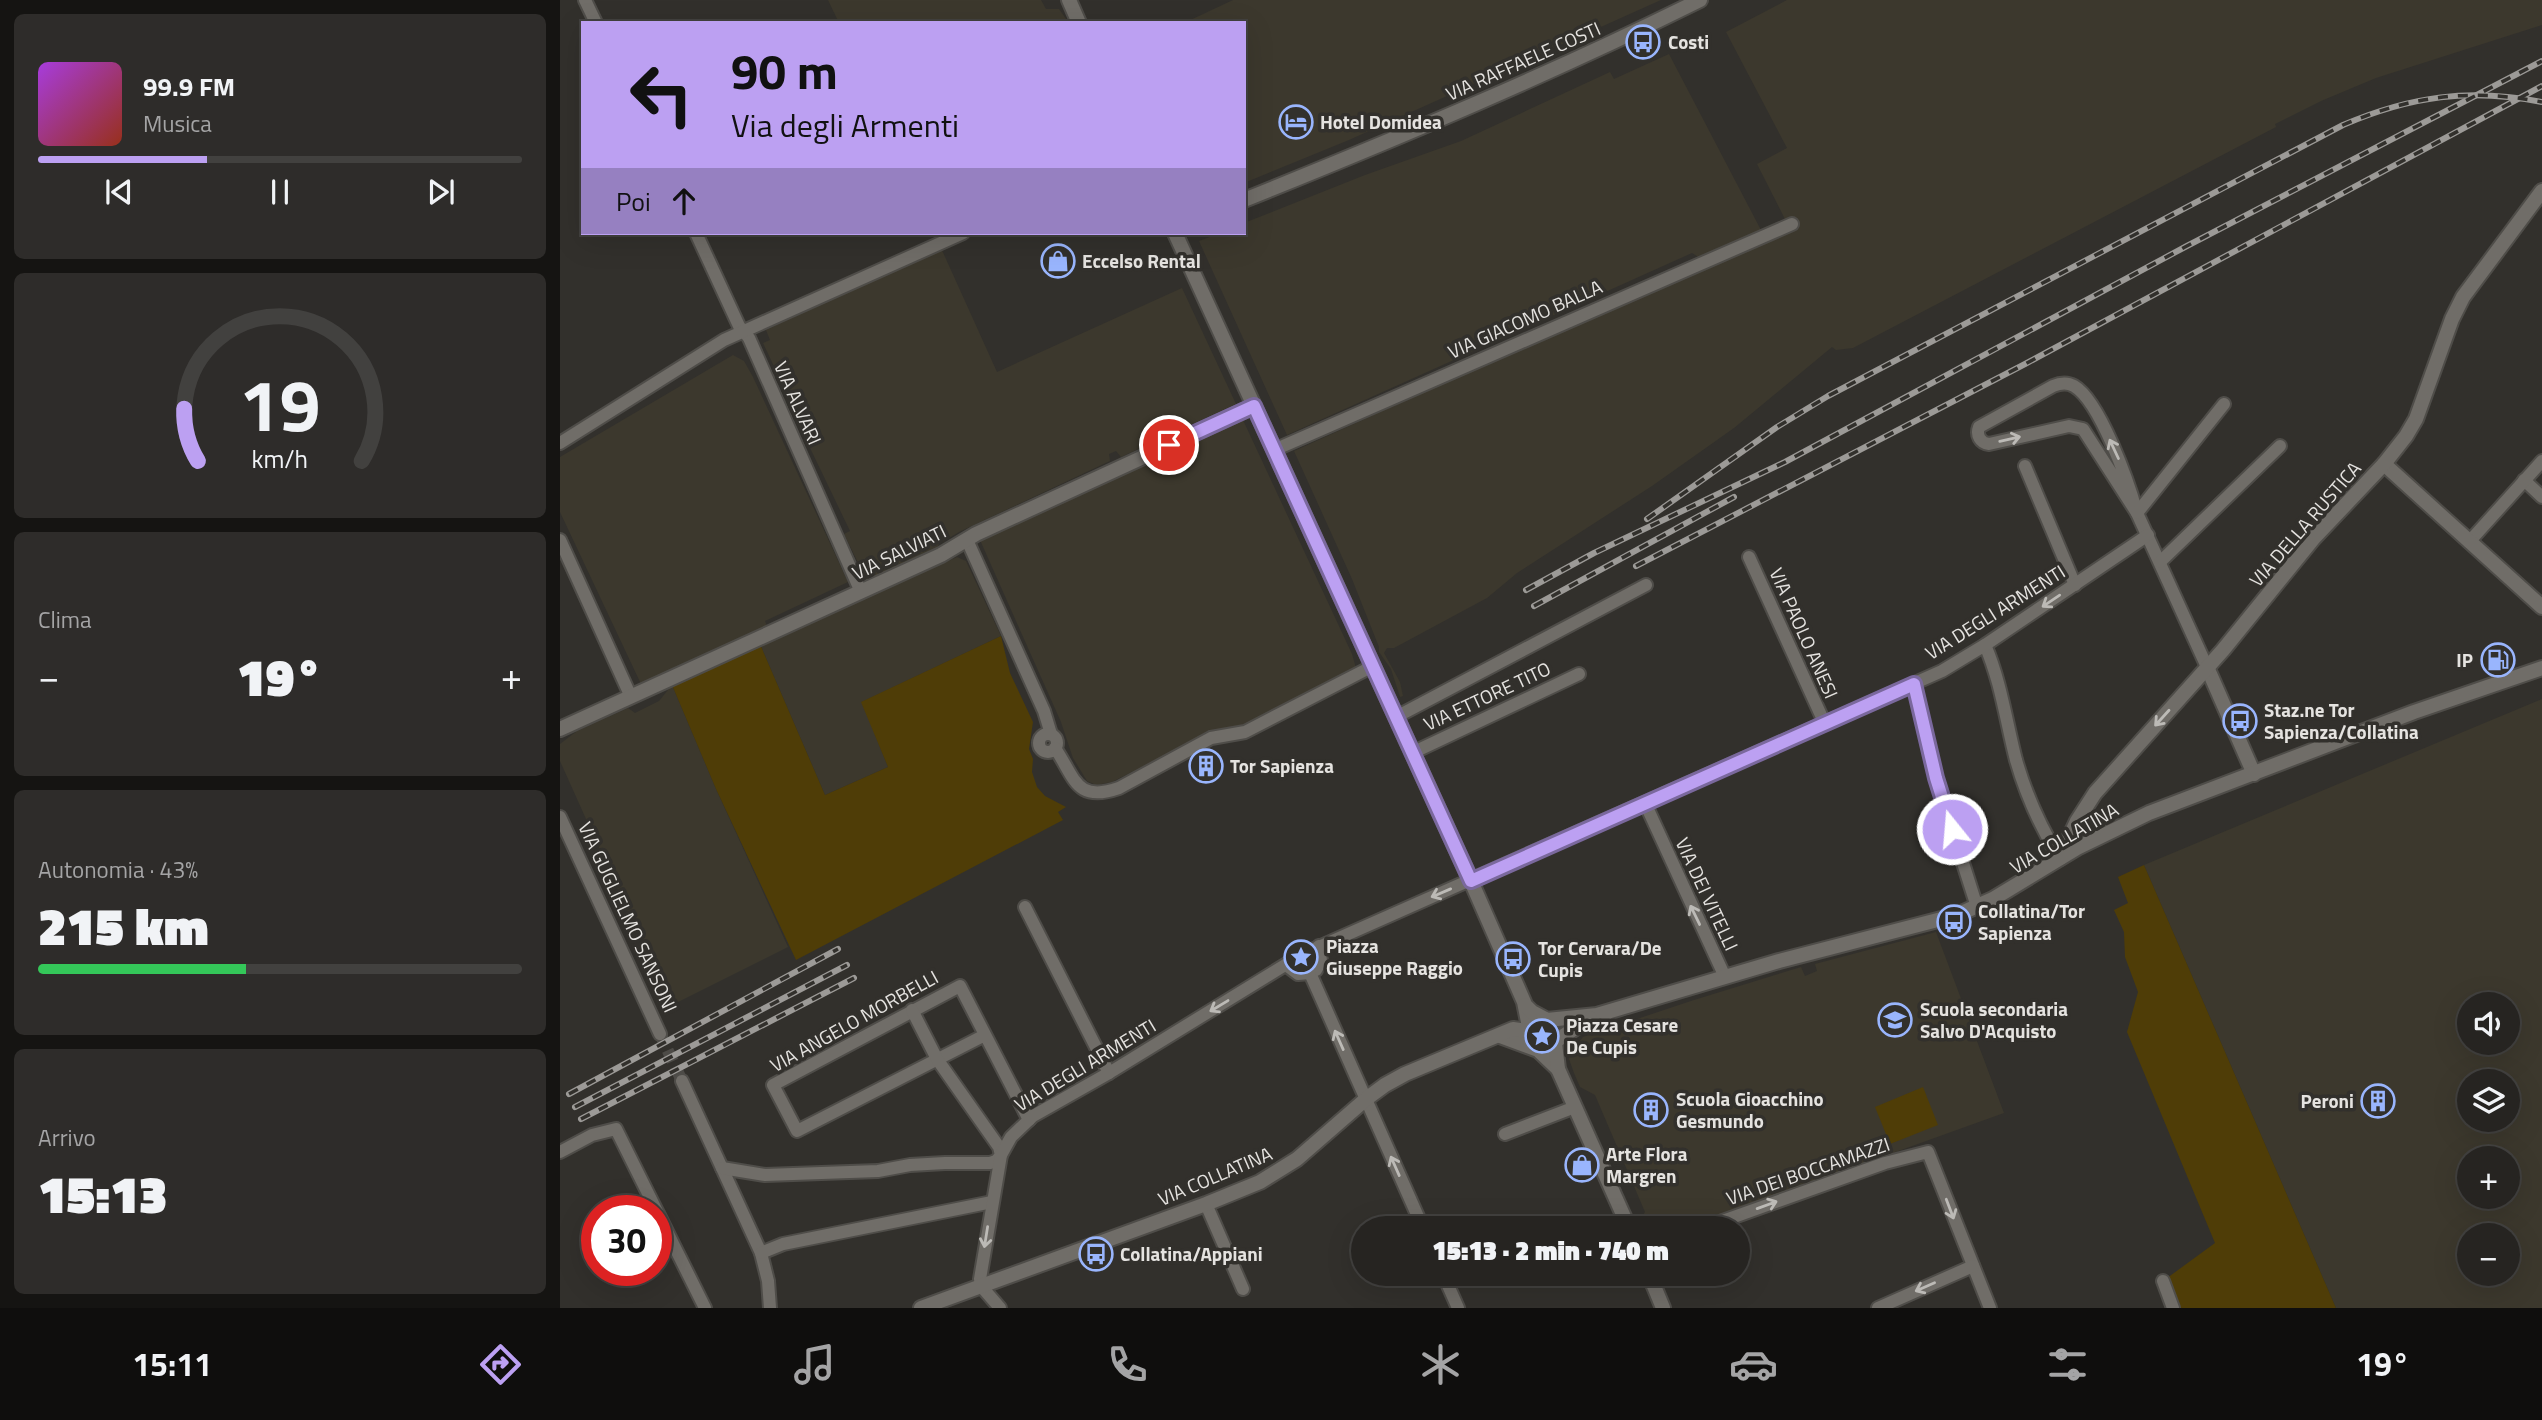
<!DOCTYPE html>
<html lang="it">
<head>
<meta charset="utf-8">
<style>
  :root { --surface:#262421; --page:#2e2c2a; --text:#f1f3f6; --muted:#a4a4a5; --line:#42413f; --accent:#bca0f2 }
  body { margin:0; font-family:"Titillium Web",sans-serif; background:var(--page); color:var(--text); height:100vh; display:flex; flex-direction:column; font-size:26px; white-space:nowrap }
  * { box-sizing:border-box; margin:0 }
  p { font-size:23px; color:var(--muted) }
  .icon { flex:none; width:38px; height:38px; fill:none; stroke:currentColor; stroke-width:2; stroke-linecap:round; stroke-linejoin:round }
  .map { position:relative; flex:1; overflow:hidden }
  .drawer { display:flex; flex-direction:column; gap:14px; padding:14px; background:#151412; width:560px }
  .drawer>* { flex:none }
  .guide { position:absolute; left:21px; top:21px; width:665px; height:214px; border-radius:0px; box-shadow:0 7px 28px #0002,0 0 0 2px var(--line); background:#bca0f2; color:#111; overflow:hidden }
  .buttons { position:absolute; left:1897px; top:992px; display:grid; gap:14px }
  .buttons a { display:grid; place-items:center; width:63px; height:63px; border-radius:50%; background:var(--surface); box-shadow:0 7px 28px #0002,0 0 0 2px var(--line); font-size:35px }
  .speed { position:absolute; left:21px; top:1195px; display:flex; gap:14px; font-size:35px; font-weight:700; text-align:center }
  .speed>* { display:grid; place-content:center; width:91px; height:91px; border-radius:50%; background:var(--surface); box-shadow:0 7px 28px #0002,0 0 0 2px var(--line); line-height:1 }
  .speed .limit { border:10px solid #d22; background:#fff; color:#111 }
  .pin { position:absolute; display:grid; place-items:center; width:60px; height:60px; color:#fff; margin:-30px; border:4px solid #fff; border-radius:50%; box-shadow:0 2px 7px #0007 }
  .me { position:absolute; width:77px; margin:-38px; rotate:343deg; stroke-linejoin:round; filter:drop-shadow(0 0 5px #0008) }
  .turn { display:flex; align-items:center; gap:24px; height:147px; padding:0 35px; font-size:32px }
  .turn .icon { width:91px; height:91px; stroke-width:2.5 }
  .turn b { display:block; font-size:49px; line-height:60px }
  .then { display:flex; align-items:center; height:66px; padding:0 35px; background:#0003; gap:14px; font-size:26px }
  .big { font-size:52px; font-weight:800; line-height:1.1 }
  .drawer .card { flex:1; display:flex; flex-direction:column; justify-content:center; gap:10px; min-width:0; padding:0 24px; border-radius:10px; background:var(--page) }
  .drawer .dial { align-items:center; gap:0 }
  .dial svg { height:182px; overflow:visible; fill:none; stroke:var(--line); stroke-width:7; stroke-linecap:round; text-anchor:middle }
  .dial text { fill:var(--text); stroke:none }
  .song { display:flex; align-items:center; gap:21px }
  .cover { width:84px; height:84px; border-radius:10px; background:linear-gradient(135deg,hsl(280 70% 55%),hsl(10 70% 35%)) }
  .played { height:7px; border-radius:4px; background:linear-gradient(90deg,var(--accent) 35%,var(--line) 35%) }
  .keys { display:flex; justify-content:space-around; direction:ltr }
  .heat { display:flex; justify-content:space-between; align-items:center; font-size:38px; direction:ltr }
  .charge { height:10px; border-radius:5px; background:linear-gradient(90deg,#34c759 43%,var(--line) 0) }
  .trip { position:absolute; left:791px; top:1216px; width:399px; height:70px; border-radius:35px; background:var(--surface); box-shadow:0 7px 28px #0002,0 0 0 2px var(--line); font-weight:800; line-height:70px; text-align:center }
  .tabs { display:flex; height:112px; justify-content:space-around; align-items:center; background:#0f0e0d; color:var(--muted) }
  .tabs .icon { width:49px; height:49px }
  .tabs .current { color:var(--accent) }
  .tabs b { font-size:32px; color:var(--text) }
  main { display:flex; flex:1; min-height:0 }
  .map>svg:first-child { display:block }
</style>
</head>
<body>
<main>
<section class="drawer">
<div class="card">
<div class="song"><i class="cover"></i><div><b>99.9 FM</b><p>Musica</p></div></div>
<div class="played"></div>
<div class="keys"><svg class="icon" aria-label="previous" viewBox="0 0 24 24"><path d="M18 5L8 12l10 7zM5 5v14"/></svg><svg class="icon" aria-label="pause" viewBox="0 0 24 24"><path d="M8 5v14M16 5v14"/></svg><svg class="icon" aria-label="next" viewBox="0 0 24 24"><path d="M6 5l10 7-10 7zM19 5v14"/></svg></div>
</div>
<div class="card dial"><svg viewBox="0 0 100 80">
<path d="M14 69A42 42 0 1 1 86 69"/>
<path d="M14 69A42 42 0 0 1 8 46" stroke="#bca0f2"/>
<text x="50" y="56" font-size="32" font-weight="700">19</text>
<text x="50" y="72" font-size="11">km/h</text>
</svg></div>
<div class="card"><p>Clima</p>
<div class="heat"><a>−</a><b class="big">19°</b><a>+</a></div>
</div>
<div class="card"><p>Autonomia · 43%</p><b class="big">215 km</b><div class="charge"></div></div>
<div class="card"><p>Arrivo</p><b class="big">15:13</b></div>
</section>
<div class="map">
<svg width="1982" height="1308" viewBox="0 0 1982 1308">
  <rect width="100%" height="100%" fill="#32302c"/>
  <g fill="#3c382d" fill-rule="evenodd">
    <path d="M268,0H481L486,9H499L509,23H279Z"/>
    <path d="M673,0H1101L789,140L684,183V23H624Z"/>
    <path d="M1227,0H1982V25L1816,78L1761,101L1715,124L1716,127L1293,348L1276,350L1272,347L1174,428L1092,486L957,573L927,598L834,648H827L824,653L840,682L843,696L840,697L831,669L819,652V647L792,579L734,451L1229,227L1197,164L1227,148L1166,32Z"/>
    <path d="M1109,54L1202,232L1140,258L1132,253L727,435L639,241L660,233H684V223L805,175L901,141L1050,72L1054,79Z"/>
    <path d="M381,248L437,372L622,288L676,404L561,457L556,451L549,454L550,461L399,532L379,544L376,550L311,580L306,579L284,534L290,531L239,425L241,424L203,343L210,340L206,330Z"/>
    <path d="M173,355L184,361L193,377L288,582L205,621L207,626L81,684L0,512V457Z"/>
    <path d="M683,420L792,654L796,668L684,726L653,731L552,782L536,785L527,781L513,758L501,722L420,540Z"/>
    <path d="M397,557L406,561L441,636L302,702L328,767L265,795L200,644Z"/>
    <path d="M112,685L156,789L228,947L110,1006L0,761V744L17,731L68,708L75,713L99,701Z"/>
    <path d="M1982,699V1308H1776L1584,865ZM1909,1004H1948V1043H1909ZM1909,1082H1948V1120H1909ZM1909,1158H1948V1197H1909ZM1909,1236H1948V1274H1909Z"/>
    <path d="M1376,932L1444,1113L1124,1228H1088L1083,1215L1085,1212L1035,1095L1020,1087L1014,1073L1009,1059L1013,1049L1023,1037L1134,1000L1241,967L1245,976L1257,971L1255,964Z"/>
  </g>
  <g fill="#4f3d07">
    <path d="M441,636L450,673L473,722L469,749L473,759L472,772L477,787L485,796L506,807L498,812L503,820L236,960L156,789L112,685L200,644L265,795L328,767L301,702Z"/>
    <path d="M1584,865L1776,1308H1613L1603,1281L1655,1243L1567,1032L1578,992L1565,957L1564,932L1554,910L1568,903L1558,877Z"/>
    <path d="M1363,1087L1378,1125L1330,1144L1315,1107Z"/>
  </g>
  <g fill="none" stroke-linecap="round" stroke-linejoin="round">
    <path stroke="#4d4b47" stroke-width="12" stroke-dasharray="12 6" stroke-linecap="butt" d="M100,1034L122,1081"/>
    <defs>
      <g id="minor">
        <path d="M25,0L36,23"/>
        <path d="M136,233L179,326L189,338L301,592"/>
        <path d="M0,443L164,340L403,233"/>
        <path d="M714,450L1232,224"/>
        <path d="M1465,466L1515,585"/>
        <path d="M1964,480L1982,497"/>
        <path d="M1577,513C1569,484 1540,401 1514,386C1507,382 1500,383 1493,386L1419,427C1416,435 1420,443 1429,444L1509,426L1523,429L1577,513L1647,667"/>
        <path d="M1577,513L1664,404"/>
        <path d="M0,540L71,697"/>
        <path d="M407,540L484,711L491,734"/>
        <path d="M1909,542L1982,461"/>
        <path d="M1189,557L1265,724"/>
        <path d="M1600,562L1720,446"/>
        <path d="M1425,645C1441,682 1446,721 1456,760C1466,795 1481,828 1500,859"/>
        <path d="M1354,684L1376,778L1417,907"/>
        <path d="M836,717L1086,585"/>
        <circle cx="488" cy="743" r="9"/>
        <path d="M495,748C515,778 516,803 559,788L651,738L685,732L813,666"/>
        <path d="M852,753L1019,674"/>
        <path d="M1085,803L1165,977"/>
        <path d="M0,817L100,1034"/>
        <path d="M465,907L549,1073"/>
        <path d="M759,946L761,961L756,970L750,973L863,1228"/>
        <path d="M726,965L738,974L750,973"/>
        <path d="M425,1035L237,1131L213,1085L400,986L469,1120"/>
        <path d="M122,1081L201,1253L208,1281L210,1308"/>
        <path d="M945,1134L1015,1107"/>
        <path d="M0,1152L32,1135L56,1129L145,1308"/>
        <path d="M162,1168L205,1175L318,1171L350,1165L385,1163H430L436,1161L441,1155L439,1147L377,1059L352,1010"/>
        <path d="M646,1204L683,1289"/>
        <path d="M1143,1228L1325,1163L1368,1152L1430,1308"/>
        <path d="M201,1253L223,1244L432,1202"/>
        <path d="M883,1274L898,1308"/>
        <path d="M1603,1281L1613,1308"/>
        <path d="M440,1308L421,1286L420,1279L441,1155L451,1137L473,1116L549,1073L743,954L1382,671L1425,645L1588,535"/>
        <path d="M1318,1308L1413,1266"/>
      </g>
      <g id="tertiary">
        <path d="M509,0L519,23"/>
        <path d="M684,200C838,138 991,74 1140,0"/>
        <path d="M615,233L911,881L964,1002L969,1027"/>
        <path d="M1824,464L1982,607"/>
        <path d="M1647,667L1694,774"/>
        <path d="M0,729L381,555L416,534L694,406"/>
        <path d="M1500,858L1517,821L1535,793L1663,650L1753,539L1824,464L1846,436L1856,419L1892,319L1903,297L1982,191"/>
        <path d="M965,1005L972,1012L987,1020L1037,1015L1219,961L1397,915L1433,899L1517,848L1589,813L1854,712L1982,668"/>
        <path d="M940,1036L978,1050L998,1069"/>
        <path d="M996,1041L1030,1018"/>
        <path d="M995,1043L998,1069L1069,1228"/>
        <path d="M1089,1274L1103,1308"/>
        <path d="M361,1308L646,1204L700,1182L737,1159L806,1099L825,1085L845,1074L953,1029L967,1031"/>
      </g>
    </defs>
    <use href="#minor" stroke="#4f4d49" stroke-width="16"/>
    <use href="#tertiary" stroke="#4f4d49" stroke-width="18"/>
    <use href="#minor" stroke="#706d68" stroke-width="12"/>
    <use href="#tertiary" stroke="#706d68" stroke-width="14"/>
    <defs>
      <g id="rail">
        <path d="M1087,519L1217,427L1268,396L1783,125C1851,96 1909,88 1982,102"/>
        <path d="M1076,566L1465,364L1982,86"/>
        <path d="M966,590L1034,553L1225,462L1625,247L1982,61"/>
        <path d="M974,606L1174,497"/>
        <path d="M9,1094L278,949"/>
        <path d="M15,1107L287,965"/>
        <path d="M21,1119L294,978"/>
      </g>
    </defs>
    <use href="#rail" stroke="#9c9a97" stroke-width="6"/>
    <use href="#rail" stroke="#32302c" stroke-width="3.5" stroke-dasharray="10" stroke-linecap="butt"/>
  </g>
  <defs><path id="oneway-shaft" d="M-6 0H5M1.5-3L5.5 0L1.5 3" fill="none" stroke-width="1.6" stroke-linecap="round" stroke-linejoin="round" transform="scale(1.75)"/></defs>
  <g stroke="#bcbab6">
    <use href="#oneway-shaft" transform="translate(1450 439) rotate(-13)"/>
    <use href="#oneway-shaft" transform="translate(1554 449) rotate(-115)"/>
    <use href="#oneway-shaft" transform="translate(1491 601) rotate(146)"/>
    <use href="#oneway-shaft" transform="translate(1602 718) rotate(132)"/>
    <use href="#oneway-shaft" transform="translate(881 893) rotate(157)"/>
    <use href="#oneway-shaft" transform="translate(1135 915) rotate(-116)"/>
    <use href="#oneway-shaft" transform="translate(659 1006) rotate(149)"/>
    <use href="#oneway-shaft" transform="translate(779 1040) rotate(-114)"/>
    <use href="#oneway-shaft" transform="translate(835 1166) rotate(-114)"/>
    <use href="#oneway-shaft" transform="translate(1207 1205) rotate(-20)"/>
    <use href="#oneway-shaft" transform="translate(1390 1209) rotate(69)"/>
    <use href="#oneway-shaft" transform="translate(426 1237) rotate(99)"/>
    <use href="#oneway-shaft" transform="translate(1365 1287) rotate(156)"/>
  </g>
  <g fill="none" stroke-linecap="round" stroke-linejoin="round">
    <defs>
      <path id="route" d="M609,445L694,406L911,881L1354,684L1376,778L1392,829"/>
    </defs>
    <use href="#route" stroke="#7a689d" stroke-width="18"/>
    <use href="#route" stroke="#bca0f2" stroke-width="12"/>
  </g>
  <defs>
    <symbol id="bus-ring" viewBox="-11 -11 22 22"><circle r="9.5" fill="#32302c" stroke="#99b5fd" stroke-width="1.5"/><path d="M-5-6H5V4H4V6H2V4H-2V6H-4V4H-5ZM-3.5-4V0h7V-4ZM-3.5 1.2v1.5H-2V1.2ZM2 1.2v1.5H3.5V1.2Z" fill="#99b5fd"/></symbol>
    <symbol id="hotel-ring" viewBox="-11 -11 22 22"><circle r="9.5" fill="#32302c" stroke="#99b5fd" stroke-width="1.5"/><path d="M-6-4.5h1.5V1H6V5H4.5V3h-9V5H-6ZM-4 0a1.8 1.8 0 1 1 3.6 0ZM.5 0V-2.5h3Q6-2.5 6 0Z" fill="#99b5fd"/></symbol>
    <symbol id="shop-ring" viewBox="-11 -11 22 22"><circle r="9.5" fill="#32302c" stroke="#99b5fd" stroke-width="1.5"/><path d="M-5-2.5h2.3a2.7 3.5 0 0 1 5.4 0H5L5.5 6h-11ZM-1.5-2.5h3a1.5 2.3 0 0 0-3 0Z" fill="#99b5fd"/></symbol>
    <symbol id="fuel-ring" viewBox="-11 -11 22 22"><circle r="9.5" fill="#32302c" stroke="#99b5fd" stroke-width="1.5"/><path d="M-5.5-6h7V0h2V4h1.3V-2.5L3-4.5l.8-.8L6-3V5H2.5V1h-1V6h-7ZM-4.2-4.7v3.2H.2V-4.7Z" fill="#99b5fd"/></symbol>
    <symbol id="building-ring" viewBox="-11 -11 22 22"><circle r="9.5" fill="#32302c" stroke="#99b5fd" stroke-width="1.5"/><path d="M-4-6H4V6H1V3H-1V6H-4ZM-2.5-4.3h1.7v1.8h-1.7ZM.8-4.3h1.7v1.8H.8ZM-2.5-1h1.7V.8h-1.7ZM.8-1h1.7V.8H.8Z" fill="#99b5fd"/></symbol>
    <symbol id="sight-ring" viewBox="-11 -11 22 22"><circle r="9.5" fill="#32302c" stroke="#99b5fd" stroke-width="1.5"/><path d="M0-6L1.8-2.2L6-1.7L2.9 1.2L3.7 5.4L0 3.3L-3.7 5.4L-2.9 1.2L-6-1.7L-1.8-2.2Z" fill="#99b5fd"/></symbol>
    <symbol id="school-ring" viewBox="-11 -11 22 22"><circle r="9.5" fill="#32302c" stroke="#99b5fd" stroke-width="1.5"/><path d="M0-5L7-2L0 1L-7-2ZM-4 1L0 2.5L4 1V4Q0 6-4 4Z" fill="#99b5fd"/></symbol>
  </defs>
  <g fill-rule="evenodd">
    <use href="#bus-ring" x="1064" y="23" width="38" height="38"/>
    <use href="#hotel-ring" x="717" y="103" width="38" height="38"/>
    <use href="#shop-ring" x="479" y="242" width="38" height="38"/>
    <use href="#fuel-ring" x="1919" y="641" width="38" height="38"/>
    <use href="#bus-ring" x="1661" y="702" width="38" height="38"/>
    <use href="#building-ring" x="627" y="747" width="38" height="38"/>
    <use href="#bus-ring" x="1375" y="903" width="38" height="38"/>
    <use href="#sight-ring" x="722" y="938" width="38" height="38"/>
    <use href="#bus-ring" x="934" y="940" width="38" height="38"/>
    <use href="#school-ring" x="1316" y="1001" width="38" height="38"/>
    <use href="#sight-ring" x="963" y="1017" width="38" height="38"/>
    <use href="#building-ring" x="1799" y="1082" width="38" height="38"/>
    <use href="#building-ring" x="1072" y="1091" width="38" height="38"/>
    <use href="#shop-ring" x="1003" y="1146" width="38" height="38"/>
    <use href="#bus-ring" x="517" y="1235" width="38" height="38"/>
  </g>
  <g text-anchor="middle" stroke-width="7" stroke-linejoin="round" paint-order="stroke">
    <g font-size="19" font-weight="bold" fill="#e5e3e0" stroke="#32302c" text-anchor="start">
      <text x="1108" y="49">Costi</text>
      <text x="760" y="129">Hotel Domidea</text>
      <text x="522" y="268">Eccelso Rental</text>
      <text x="1913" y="667" text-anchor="end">IP</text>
      <text x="1704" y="717">Staz.ne Tor<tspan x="1704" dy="22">Sapienza/Collatina</tspan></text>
      <text x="670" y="773">Tor Sapienza</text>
      <text x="1418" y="918">Collatina/Tor<tspan x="1418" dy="22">Sapienza</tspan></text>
      <text x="766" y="953">Piazza<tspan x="766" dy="22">Giuseppe Raggio</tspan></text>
      <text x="978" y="955">Tor Cervara/De<tspan x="978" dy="22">Cupis</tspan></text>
      <text x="1360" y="1016">Scuola secondaria<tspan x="1360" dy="22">Salvo D'Acquisto</tspan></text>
      <text x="1006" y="1032">Piazza Cesare<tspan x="1006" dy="22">De Cupis</tspan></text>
      <text x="1116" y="1106">Scuola Gioacchino<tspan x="1116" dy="22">Gesmundo</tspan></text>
      <text x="1794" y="1108" text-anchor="end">Peroni</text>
      <text x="1046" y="1161">Arte Flora<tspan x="1046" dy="22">Margren</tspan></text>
      <text x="560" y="1261">Collatina/Appiani</text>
    </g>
    <g font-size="19" fill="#e5e3e0" stroke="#32302c">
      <text transform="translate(963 61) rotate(-24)" y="7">VIA RAFFAELE COSTI</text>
      <text transform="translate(965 319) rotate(-24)" y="7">VIA GIACOMO BALLA</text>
      <text transform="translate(238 403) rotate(66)" y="7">VIA ALVARI</text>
      <text transform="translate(1745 524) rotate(-49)" y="7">VIA DELLA RUSTICA</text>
      <text transform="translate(339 552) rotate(-26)" y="7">VIA SALVIATI</text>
      <text transform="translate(1435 612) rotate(-32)" y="7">VIA DEGLI ARMENTI</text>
      <text transform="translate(1244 633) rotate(66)" y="7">VIA PAOLO ANESI</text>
      <text transform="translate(927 696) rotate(-25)" y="7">VIA ETTORE TITO</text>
      <text transform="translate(1504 838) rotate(-30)" y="7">VIA COLLATINA</text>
      <text transform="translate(1147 894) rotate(65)" y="7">VIA DEI VITELLI</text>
      <text transform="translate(68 917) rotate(65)" y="7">VIA GUGLIELMO SANSONI</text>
      <text transform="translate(294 1021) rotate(-29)" y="7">VIA ANGELO MORBELLI</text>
      <text transform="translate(525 1065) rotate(-31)" y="7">VIA DEGLI ARMENTI</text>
      <text transform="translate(1248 1171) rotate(-19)" y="7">VIA DEI BOCCAMAZZI</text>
      <text transform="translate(655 1176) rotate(-23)" y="7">VIA COLLATINA</text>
    </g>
  </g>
</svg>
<div class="buttons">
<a><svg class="icon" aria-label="sound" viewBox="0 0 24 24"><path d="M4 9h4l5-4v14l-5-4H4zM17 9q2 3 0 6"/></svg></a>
<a><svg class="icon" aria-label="layers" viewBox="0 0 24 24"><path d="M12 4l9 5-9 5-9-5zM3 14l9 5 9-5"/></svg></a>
<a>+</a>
<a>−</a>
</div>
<div class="speed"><div class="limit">30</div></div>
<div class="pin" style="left:609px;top:445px;background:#d93025"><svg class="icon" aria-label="arrive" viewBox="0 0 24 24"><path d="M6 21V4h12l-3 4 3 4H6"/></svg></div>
<svg class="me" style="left:1392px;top:829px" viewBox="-20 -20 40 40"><circle r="17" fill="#bca0f2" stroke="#fff" stroke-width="3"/><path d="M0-11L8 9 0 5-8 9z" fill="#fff"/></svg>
<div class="trip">15:13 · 2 min · 740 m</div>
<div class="guide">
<div class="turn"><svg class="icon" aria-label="left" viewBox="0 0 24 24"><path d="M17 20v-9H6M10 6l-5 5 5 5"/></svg><div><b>90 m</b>Via degli Armenti</div></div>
<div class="then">Poi<svg class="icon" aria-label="ahead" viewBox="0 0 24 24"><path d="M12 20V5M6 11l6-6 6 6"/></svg></div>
</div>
</div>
</main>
<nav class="tabs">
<b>15:11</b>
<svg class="icon current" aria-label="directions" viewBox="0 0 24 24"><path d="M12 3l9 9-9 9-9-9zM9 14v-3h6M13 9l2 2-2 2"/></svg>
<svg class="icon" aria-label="music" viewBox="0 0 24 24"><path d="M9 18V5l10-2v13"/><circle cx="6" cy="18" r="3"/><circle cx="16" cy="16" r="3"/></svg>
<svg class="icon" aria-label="phone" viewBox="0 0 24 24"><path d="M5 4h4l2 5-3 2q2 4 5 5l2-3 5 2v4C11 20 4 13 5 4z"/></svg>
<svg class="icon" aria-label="climate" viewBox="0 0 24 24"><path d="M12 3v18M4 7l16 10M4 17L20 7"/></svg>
<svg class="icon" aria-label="car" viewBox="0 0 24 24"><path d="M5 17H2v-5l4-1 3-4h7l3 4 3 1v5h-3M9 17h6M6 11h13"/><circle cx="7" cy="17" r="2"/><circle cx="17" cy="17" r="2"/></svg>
<svg class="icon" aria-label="filters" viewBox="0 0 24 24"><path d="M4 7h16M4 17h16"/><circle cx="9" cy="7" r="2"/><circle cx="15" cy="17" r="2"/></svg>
<b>19°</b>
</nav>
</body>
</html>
